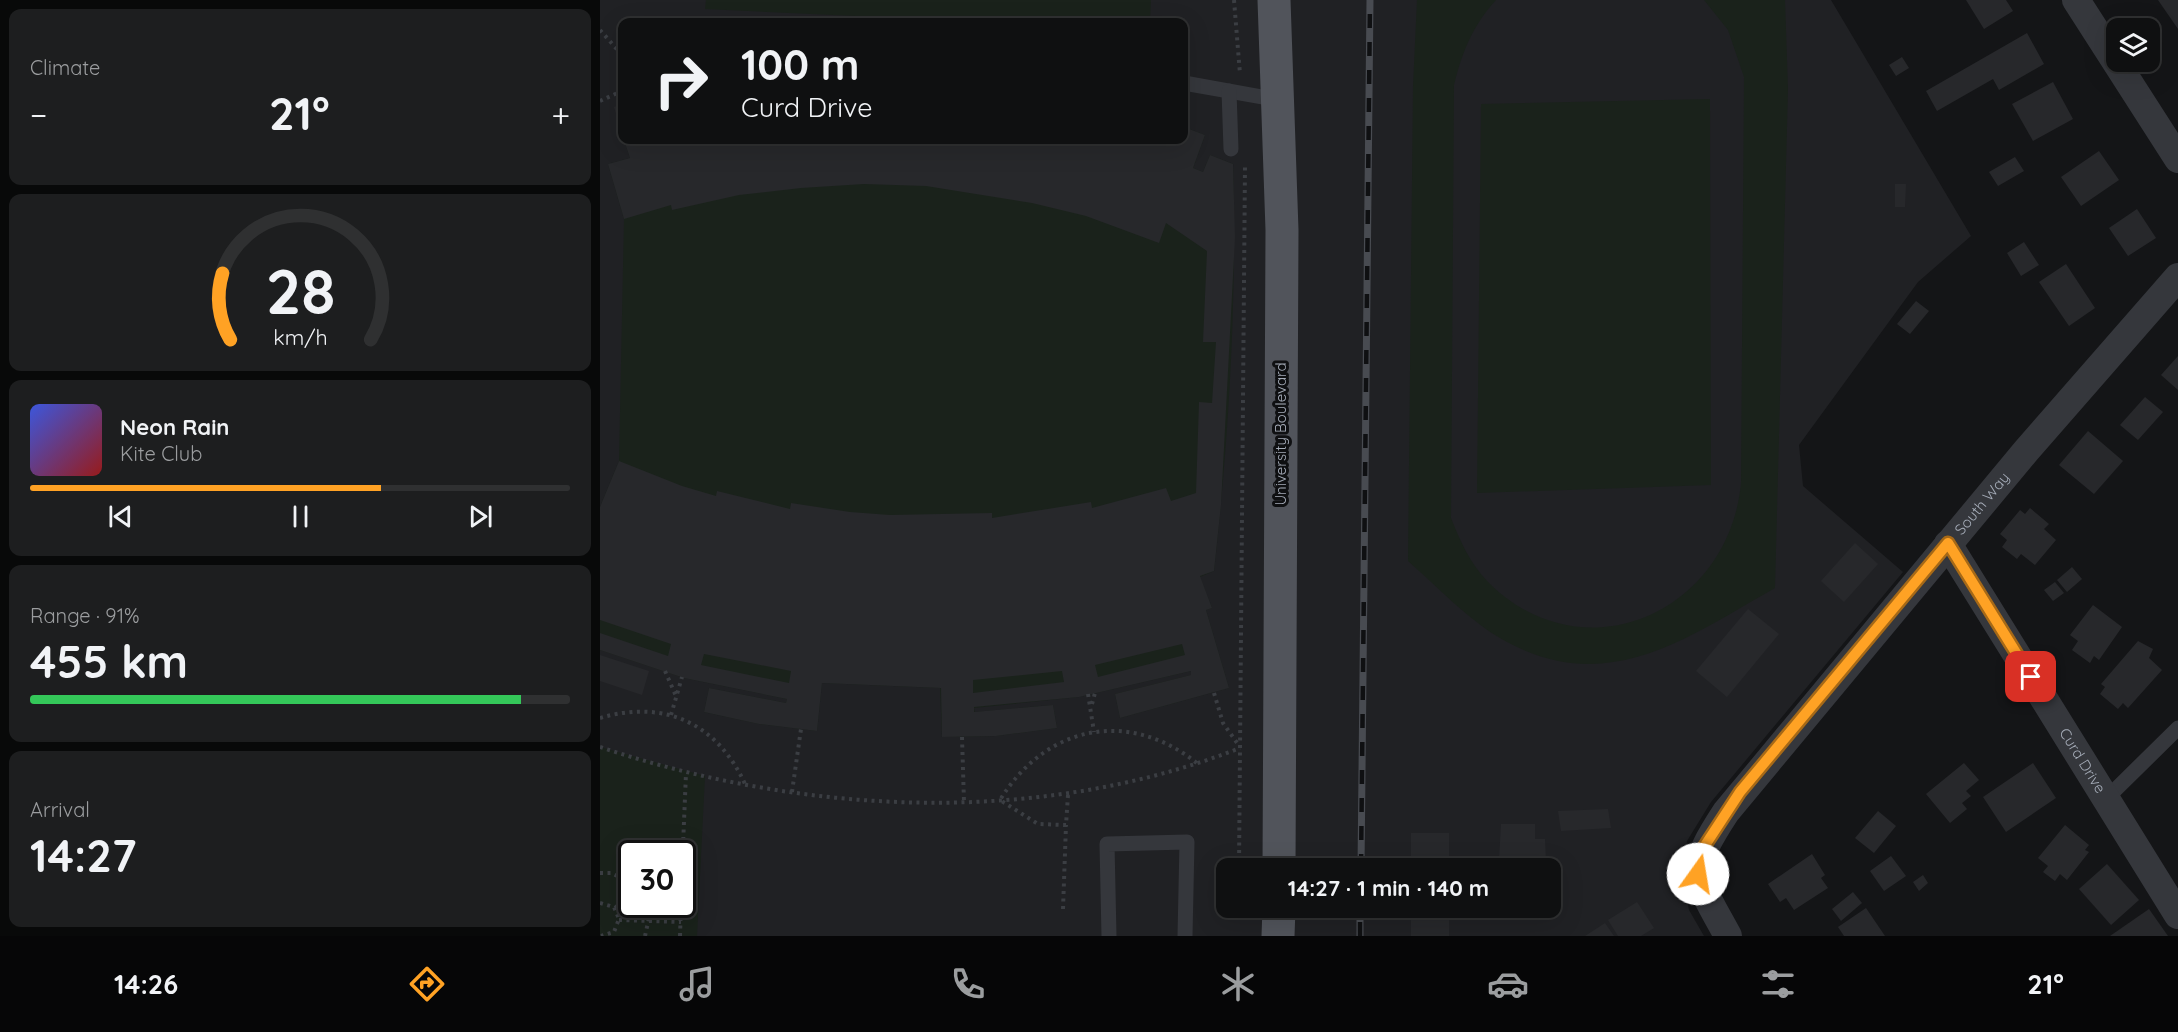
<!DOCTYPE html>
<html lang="en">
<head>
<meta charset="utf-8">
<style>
  :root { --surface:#0f1011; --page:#1d1e1f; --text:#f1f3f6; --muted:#9b9d9f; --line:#2f3031; --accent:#ffa224 }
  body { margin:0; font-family:Quicksand,sans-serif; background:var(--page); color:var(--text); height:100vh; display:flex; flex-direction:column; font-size:22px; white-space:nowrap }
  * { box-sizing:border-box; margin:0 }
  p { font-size:20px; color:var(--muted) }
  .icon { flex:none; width:33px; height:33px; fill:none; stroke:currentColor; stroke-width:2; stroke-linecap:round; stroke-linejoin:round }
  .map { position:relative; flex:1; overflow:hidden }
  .sheet { display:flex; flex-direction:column; gap:9px; padding:9px; background:#080909; width:600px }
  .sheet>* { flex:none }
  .top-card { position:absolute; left:18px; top:18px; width:570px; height:126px; border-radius:12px; box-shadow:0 6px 24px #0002,0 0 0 2px var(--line); background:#0f1011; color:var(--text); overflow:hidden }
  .buttons { position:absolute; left:1506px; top:18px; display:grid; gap:12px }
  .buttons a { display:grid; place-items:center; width:54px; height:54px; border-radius:12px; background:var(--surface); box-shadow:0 6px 24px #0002,0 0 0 2px var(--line); font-size:30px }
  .speed { position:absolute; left:18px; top:840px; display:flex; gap:12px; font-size:30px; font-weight:700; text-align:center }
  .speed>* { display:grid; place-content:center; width:78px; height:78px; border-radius:50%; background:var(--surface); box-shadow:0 6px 24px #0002,0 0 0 2px var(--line); line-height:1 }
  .speed .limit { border:3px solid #111; border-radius:9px; background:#fff; color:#111 }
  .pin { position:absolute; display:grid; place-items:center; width:51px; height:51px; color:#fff; margin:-26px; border-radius:12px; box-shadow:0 3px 9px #0006 }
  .me { position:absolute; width:66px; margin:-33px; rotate:13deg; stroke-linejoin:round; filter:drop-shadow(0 0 4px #0008) }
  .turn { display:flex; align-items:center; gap:21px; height:126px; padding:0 24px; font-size:27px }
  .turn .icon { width:78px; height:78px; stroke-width:2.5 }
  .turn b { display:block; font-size:42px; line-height:51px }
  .big { font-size:45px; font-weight:800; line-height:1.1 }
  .sheet .tile { flex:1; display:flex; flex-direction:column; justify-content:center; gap:9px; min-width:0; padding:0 21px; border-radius:12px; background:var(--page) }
  .sheet .dial { align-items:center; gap:0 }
  .dial svg { height:156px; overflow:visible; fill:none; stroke:var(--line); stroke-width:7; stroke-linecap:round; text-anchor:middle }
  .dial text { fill:var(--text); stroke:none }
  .song { display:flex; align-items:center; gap:18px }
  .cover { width:72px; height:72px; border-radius:9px; background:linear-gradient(135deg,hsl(230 70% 55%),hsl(0 70% 35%)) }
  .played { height:6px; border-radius:3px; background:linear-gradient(90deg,var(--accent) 65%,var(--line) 65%) }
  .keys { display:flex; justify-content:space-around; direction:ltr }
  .heat { display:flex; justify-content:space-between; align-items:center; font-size:33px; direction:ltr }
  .charge { height:9px; border-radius:4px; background:linear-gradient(90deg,#34c759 91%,var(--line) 0) }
  .trip { position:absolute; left:616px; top:858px; width:345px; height:60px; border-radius:12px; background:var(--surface); box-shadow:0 6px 24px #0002,0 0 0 2px var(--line); font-weight:800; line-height:60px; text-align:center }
  .tab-bar { display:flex; height:96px; justify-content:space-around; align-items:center; background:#060607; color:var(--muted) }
  .tab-bar .icon { width:42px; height:42px }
  .tab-bar .selected { color:var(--accent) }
  .tab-bar b { font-size:27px; color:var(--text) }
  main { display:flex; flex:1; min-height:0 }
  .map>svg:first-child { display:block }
</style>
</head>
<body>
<main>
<section class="sheet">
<div class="tile"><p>Climate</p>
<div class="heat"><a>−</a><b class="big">21°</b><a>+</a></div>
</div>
<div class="tile dial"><svg viewBox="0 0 100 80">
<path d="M14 69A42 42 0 1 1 86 69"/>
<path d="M14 69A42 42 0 0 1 10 35" stroke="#ffa224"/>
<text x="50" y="56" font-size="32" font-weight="700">28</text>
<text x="50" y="72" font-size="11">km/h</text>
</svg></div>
<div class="tile">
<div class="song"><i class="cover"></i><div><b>Neon Rain</b><p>Kite Club</p></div></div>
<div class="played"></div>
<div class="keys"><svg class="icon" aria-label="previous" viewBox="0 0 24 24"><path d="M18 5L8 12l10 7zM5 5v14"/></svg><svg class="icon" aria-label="pause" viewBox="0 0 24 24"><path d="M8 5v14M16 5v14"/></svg><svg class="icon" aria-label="next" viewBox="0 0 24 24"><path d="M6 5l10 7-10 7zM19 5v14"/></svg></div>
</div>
<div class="tile"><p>Range · 91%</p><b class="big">455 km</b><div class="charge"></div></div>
<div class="tile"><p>Arrival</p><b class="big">14:27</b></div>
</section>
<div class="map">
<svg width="1578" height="936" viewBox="0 0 1578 936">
  <rect width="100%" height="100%" fill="#141517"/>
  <path fill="#202124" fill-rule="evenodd" d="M0,0H1231L1371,236L1318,282L1199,445L1203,486L1303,572L1111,802L1087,841L1082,872L1089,910L1104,936H0ZM22,22H584V140H22ZM32,854H82V904H32ZM627,868H951V908H627Z"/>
  <g fill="#1a221b" fill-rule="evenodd">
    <path d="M106,0H551L550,22H386L105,9Z"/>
    <path d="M817,0H896C873,25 862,52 854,85L851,518C860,541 870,563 887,581C982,678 1129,613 1141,483L1144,77L1128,30L1104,0H1185L1188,89L1175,588C1088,637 1009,697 907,642C870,622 839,588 808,561L813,86Z"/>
    <path d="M1110,99L1111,485L877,493L881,104Z"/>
    <path d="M584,127L605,135L593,168L603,172L610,155L633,164C637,299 629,437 614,571L600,577L612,608L606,610L629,688L520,718L515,694L591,675V671L479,697L374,708L375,712L453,705L457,728L396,736L342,737L340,688L222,683L217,731L159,724L104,712L109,688L186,703L187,699L84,678L0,650V507L19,461L24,219L8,164L30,158L24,140H584Z"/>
    <path d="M0,747L105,776L97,936H0ZM32,854H82V904H32Z"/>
  </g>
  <g fill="#27282b" fill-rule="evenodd">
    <path d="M1366,0H1406L1413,11L1384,29Z"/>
    <path d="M1558,0H1578V29Z"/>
    <path d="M1427,33L1444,64L1399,90L1393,79L1337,111L1326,91Z"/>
    <path d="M1302,57L1309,68L1296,76L1289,65Z"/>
    <path d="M1453,82L1473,119L1433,141L1412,104Z"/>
    <path d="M22,104V133L14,107Z"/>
    <path d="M584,127L605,135L593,168L603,172L610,155L633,164L635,238L621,505L614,571L600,576L612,608L606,610L629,688L520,718L515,694L591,675V671L479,697L374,707V712L453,705L457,728L396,736L342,737L341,688L222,683L217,731L159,724L104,712L109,688L186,703L187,699L84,678L0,650V633L68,656L71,644L0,620V507L19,461L82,486L116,496L117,491L190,509L191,503L250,512L290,515L392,513V518L491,502L492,508L566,488L571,501L596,493L599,402L612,403L616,342H603L607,251L566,223L559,243L486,216L432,203L326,186L264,184L201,188L139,195L72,210L71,205L24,219L8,164L30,158L24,140H584ZM582,644L585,655L498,677L495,665ZM104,654L191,671L189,683L101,665ZM462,671L464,682L373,693V680Z"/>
    <path d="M1499,151L1519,180L1481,206L1461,177Z"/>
    <path d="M1415,157L1424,171L1398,186L1389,172Z"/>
    <path d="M1295,184H1306L1305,207H1295Z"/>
    <path d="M1537,209L1556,238L1528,256L1509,228Z"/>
    <path d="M1424,242L1439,265L1421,276L1407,253Z"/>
    <path d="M1466,264L1495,308L1469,326L1439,282Z"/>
    <path d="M1316,301L1329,311L1310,334L1297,324Z"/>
    <path d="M1578,356V390L1561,375Z"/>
    <path d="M1545,397L1563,412L1538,440L1520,425Z"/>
    <path d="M1488,431L1523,461L1494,494L1459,465Z"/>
    <path d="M1430,508L1449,524L1444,529L1456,540L1435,565L1421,554L1417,559L1402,547L1407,540L1400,534L1420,510L1425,514Z"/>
    <path d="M1255,543L1278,564L1244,602L1221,581Z"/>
    <path d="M1472,567L1482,579L1467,592L1457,580Z"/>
    <path d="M1455,582L1464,593L1453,601L1444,590Z"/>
    <path d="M1493,605L1522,627L1499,660L1494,656L1490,663L1472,650L1478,641L1470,635Z"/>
    <path d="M1148,609L1179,634L1127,697L1096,671Z"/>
    <path d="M1538,641L1553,649L1549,658L1562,670L1528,708L1523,703L1518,709L1500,694L1505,687L1501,684Z"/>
    <path d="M0,655L49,671L42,695L0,681Z"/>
    <path d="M1364,763L1379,780L1366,791L1371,796L1362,803L1367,809L1350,823L1326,794Z"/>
    <path d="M1433,763L1456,798L1406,832L1383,797Z"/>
    <path d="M1008,809L1011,828L961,831L958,811Z"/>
    <path d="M1278,811L1296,826L1274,853L1255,838Z"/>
    <path d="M901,824H935V839H945L946,860H899Z"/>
    <path d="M1465,825L1489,845L1485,850L1489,852L1467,880L1460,874L1455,881L1443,872L1448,866L1438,858Z"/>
    <rect x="811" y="833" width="38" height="35"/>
    <path d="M1212,854L1225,875L1221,878L1228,888L1194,910L1186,898L1180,902L1168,884Z"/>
    <path d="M1291,856L1306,876L1284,891L1270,871Z"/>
    <path d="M1507,864L1539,900L1511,925L1479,889Z"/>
    <path d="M1323,875L1328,883L1319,891L1313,882Z"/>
    <path d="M1253,892L1262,903L1241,921L1232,909Z"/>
    <path d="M1037,902L1054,928L1041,936H1018L1008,920Z"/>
    <rect x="811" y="908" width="38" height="28"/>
    <path d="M1266,908L1285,936H1244L1238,927Z"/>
    <path d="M1549,909L1568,936H1510Z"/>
    <path d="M1005,923L1014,936H985Z"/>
  </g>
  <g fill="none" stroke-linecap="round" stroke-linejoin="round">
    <g stroke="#3b3e43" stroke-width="4" stroke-dasharray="3 4.5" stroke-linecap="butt">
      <path d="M634,0L640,74"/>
      <path d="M0,30L22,55"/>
      <path d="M0,101L22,91"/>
      <path d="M65,671L76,696"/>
      <path d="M614,693L623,723L640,747"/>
      <path d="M488,694L494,732"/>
      <path d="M492,704L495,693"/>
      <path d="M71,715L82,677"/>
      <path d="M0,718C64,699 117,723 145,784"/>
      <path d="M362,737L364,802"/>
      <path d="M0,747C204,815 438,827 640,748"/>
      <path d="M192,792L201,729"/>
      <path d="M468,795L466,825L438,824L400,800C446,725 529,708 598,764"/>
      <path d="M75,854L83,846L99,847"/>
      <path d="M639,868L645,165"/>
      <path d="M82,870L86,773"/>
      <path d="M0,873H11L32,883"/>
      <path d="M0,903L14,907L19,919L14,932L1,936"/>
      <path d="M15,908L32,892"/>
      <path d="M463,909L466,825"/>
      <path d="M639,915V908"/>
      <path d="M19,920L81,922"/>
      <path d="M45,936L49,918L47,904"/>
      <path d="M80,936L81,904"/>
    </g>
    <g stroke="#35373c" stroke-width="15">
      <path d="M584,83L679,100"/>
      <path d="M629,91L631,149"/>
      <path d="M1506,799L1578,728"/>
      <path d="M509,936L507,844L587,842L585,936"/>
    </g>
    <g stroke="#35373c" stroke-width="28">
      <path d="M1476,0L1578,159"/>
      <path id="s1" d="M1348,544L1578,915"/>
      <path id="s2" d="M1128,936C1095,875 1086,873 1126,812L1426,451L1578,277"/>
    </g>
    <g stroke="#51545b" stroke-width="33">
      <path d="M674,0L682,230L679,868"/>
      <path d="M678,936L679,908"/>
    </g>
    <defs>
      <g id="rail">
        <path d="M761,868L770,0"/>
        <path d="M760,936V908"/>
      </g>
    </defs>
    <use href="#rail" stroke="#484b51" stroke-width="7"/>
    <use href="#rail" stroke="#0f1012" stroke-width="4.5" stroke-dasharray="14" stroke-linecap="butt"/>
  </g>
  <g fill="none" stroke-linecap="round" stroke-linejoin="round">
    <defs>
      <path id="route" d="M1098,874L1102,850L1140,792L1348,543L1431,677"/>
    </defs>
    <use href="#route" stroke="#a66917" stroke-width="15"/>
    <use href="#route" stroke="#ffa224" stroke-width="10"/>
  </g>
  <g text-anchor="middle" stroke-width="6" stroke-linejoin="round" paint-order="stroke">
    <g font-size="15" fill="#a5acb8" stroke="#0f1012">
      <text transform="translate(681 434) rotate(-90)" y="5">University Boulevard</text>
      <text dy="5" stroke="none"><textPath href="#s2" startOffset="538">South Way</textPath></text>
      <text dy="5" stroke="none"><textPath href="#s1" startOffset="255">Curd Drive</textPath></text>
    </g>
  </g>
</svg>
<div class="buttons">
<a><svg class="icon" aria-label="layers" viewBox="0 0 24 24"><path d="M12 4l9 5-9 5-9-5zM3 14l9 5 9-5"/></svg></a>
</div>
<div class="speed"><div class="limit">30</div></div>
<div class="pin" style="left:1431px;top:677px;background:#d93025"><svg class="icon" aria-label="arrive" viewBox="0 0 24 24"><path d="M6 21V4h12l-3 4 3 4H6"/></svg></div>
<svg class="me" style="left:1098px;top:874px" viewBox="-20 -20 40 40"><circle r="19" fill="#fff"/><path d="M0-13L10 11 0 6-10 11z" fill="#ffa224"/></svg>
<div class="trip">14:27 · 1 min · 140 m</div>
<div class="top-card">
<div class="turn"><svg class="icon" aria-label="right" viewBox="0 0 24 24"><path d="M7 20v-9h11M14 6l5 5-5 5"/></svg><div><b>100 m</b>Curd Drive</div></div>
</div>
</div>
</main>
<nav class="tab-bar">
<b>14:26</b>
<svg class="icon selected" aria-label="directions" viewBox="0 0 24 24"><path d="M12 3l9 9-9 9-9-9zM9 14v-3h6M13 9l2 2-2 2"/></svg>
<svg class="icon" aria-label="music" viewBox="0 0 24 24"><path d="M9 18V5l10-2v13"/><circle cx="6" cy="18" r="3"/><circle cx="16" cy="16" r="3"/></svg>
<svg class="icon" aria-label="phone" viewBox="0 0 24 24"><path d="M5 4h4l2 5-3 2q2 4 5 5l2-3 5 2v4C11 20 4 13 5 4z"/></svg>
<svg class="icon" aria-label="climate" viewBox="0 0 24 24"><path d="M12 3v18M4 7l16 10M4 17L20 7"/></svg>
<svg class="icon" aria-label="car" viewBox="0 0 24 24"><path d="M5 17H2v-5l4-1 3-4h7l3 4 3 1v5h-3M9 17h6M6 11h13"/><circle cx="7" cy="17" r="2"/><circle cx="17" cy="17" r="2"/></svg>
<svg class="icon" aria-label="filters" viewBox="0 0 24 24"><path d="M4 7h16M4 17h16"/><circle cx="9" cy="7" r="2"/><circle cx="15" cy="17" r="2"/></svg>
<b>21°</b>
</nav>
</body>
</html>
